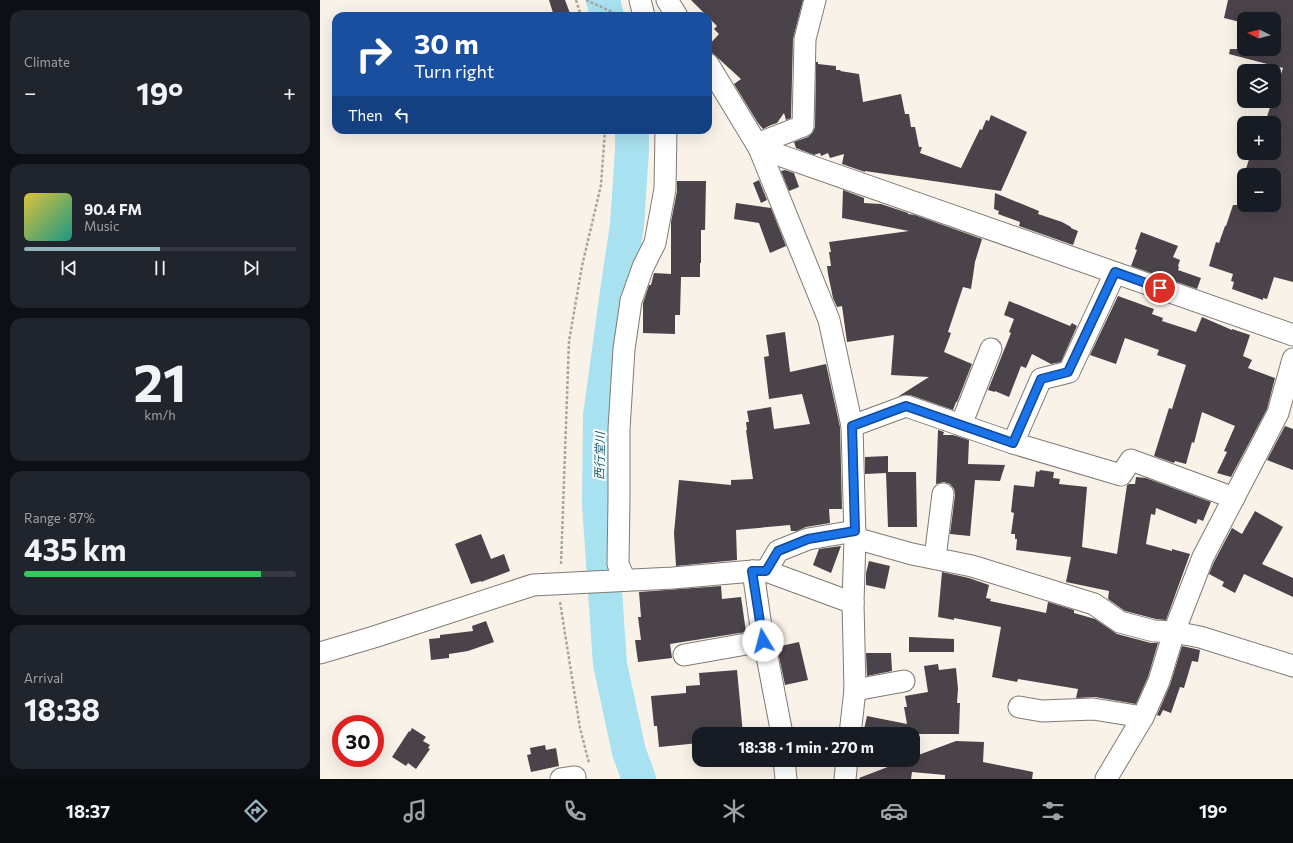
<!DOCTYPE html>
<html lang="en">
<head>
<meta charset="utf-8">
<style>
  :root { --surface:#171b24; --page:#20242c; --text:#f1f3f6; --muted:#9ea1a6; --line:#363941; --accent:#94b5bd }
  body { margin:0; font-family:Commissioner,"Noto Sans JP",sans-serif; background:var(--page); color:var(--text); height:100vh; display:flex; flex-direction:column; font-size:15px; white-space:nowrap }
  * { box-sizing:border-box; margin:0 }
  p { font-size:13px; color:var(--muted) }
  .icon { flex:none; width:22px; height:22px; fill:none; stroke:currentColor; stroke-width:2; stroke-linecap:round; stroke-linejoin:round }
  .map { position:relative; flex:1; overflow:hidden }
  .side { display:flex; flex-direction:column; gap:10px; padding:10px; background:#0d0f14; width:320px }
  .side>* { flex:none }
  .hud { position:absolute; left:12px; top:12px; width:380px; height:122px; border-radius:12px; box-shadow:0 4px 16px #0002; background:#1a4fa0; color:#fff; overflow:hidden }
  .needle { width:26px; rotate:276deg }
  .buttons { position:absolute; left:917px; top:12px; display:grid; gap:8px }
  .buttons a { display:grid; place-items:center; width:44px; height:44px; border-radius:8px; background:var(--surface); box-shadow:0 4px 16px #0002; font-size:20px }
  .speed { position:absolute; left:12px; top:715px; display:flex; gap:8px; font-size:20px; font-weight:700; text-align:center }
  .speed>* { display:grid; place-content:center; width:52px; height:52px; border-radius:50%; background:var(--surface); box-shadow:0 4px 16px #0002; line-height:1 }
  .speed .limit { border:6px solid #d22; background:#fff; color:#111 }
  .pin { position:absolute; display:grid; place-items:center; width:34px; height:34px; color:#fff; margin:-17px; border:2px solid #fff; border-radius:50%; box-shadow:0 1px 4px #0007 }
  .me { position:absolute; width:44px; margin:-22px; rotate:352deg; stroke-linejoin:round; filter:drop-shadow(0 0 3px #0008) }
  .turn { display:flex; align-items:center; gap:14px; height:84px; padding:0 16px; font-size:18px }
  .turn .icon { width:52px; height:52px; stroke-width:2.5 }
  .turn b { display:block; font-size:28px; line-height:34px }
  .then { display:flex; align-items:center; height:38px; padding:0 16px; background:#0003; gap:8px; font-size:15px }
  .big { font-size:30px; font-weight:700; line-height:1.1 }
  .side .widget { flex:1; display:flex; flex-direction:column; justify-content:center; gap:6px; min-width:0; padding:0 14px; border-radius:12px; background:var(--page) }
  .side .dial { align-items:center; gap:0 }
  .dial b { font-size:52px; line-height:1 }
  .song { display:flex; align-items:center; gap:12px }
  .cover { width:48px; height:48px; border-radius:6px; background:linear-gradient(135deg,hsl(50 70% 55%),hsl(170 70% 35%)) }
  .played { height:4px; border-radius:2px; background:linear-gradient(90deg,var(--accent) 50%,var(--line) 50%) }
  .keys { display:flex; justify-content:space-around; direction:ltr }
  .heat { display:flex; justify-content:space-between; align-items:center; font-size:22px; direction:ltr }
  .charge { height:6px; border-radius:3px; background:linear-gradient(90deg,#34c759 87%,var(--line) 0) }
  .trip { position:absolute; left:372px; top:727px; width:228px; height:40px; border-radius:12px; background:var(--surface); box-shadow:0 4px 16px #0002; font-weight:700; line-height:40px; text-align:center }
  .tab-bar { display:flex; height:64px; justify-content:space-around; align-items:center; background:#090b0e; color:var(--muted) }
  .tab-bar .icon { width:28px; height:28px }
  .tab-bar .selected { color:var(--accent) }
  .tab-bar b { font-size:18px; color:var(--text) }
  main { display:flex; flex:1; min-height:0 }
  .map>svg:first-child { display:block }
</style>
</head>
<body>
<main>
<section class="side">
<div class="widget"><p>Climate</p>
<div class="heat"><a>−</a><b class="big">19°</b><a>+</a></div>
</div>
<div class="widget">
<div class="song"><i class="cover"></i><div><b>90.4 FM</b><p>Music</p></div></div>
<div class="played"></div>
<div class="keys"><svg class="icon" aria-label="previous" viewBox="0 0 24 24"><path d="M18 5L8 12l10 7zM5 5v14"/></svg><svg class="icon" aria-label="pause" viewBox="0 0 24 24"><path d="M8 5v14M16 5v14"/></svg><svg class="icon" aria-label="next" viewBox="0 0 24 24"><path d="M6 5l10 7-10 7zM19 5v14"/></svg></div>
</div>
<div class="widget dial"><b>21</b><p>km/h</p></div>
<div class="widget"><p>Range · 87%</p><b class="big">435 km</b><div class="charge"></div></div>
<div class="widget"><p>Arrival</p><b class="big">18:38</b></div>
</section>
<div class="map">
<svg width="973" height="779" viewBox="0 0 973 779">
  <rect width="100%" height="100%" fill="#f9f2e8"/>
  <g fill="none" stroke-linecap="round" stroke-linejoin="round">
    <g stroke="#a8e1ef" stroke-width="34">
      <path d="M283,0L287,16"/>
      <path d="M312,130V151L307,225L297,292L280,416L279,504L290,664L309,752L319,779"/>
    </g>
  </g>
  <g fill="#4a434a">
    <path d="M229,0H245L251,16H234Z"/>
    <path d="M371,0H483L473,39L471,118L466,120L464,113L457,123L451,125L443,129L438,123L414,84L421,79L388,49V46L399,34L394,29L397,26Z"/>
    <path d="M908,0H973V282L954,277L947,299L943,298V300L912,289L914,282L911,281L913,274L889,266L896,242L899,243L905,226H906L913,205H954V175H924L931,153H954V123H945L952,101H954V95L963,68L909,54L910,49H954V19H924V23L904,18Z"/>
    <path d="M496,62H498V64L516,66V70H521L520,71L539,74L543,102L581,94L585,114H589L591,127H595L599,147H602L600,153L641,168L660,129L662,130L666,120L669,121L671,115L707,132L681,191L545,171V172L522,164L524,154L510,158L508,153L501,156L500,153L494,155L476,148L474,142L488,137L493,132L495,127Z"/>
    <path d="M465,170L474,173L479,187L469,191L461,171Z"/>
    <path d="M439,180L447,200L441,203L433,183Z"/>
    <path d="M357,181H386L385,230H381V263H380V277H361L360,315H355V334L323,333V303L329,285H331L334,273L351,274V222L357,191Z"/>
    <path d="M523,190L544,198V203L561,204L588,213V214L595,215L662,239L655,262L651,289L643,287L628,332L631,333L624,352L652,364L637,402H636L633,410L590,395L579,396L609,377L571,375L574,335L527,342L522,306L517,307L513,298L508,274L507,266H511L509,252H511L509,242L589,231L522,218Z"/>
    <path d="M675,193L719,211L718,214L742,222L751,227V228L758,231L753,245L699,226L700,222L678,214L679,211L674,209Z"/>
    <path d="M416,203L451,208L466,246L450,253L439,223L414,219Z"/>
    <path d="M821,232L858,246L853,257L860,260L858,266L859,267L858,270L881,278L877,289L811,266L817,250L815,249Z"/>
    <path d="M798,296L834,309L832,314L843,318L842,321L876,332L882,317L912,330V329L930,335L923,356L932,360L928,368L955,378L947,409L911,477L897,473L907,452L904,451L915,426L882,412L874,443L872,442L866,464L855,461L854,463L834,456L849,408L852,409L866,365L837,355L839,350L805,338L796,364L770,355Z"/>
    <path d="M689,301L750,326L752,323L757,326L741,362L731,364L712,354L706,368L701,366L689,397L675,391V392L668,390L691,333L689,332L694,319L684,315Z"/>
    <path d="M465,332L470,372L506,364L520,427L522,509H509L510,523L486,527L477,531H471L470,525L416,530L417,560L356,566L354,533L359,480L411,485V480L433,479L426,430H427L426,422H429L427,411L451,407L454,429L490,424L482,394L449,399L444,357L449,356L446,335Z"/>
    <path d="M965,426L973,429V470L947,460Z"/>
    <path d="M618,430L624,432L623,435H633L649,440L648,464L685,465L680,481L655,480L650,536L630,534L635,495L634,489L630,484L624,482L616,484Z"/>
    <path d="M568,456V472H596L597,527H568L566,473L545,474V457Z"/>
    <path d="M720,470L734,472L733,478L740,479L739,484L767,487L762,547L797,554L807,485L809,484H815L816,477L826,478L891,502L883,521L878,519L876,524L836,508L835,515L831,514L826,544L852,551V549L870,554L846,620L836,619L805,611L788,599L789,591L746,582L751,557L696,550L697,539H695V534H691L694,513L691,512L694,485L714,487L716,471L719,472Z"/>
    <path d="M935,511L963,527L942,564L973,578V597L924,574L915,593L902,586L904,582L889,574L894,562L912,528L922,534Z"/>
    <path d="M161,534L171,559L184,554L190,571L161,582V581L151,584L135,544Z"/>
    <path d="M521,546L511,573L493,565L499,549Z"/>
    <path d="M549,561L570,566L565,589L546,585V573Z"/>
    <path d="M622,572L649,578L669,585L666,598L671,599L670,601L726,613L728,602L754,610V613L775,619L797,634L831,643H838L828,677L816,704L775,697L756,698L758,689L698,679L697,682L672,677L681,627L634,618V620L618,617Z"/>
    <path d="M401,586L402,599L421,597L426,632L350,644L352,658L318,662L315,640H321L318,617H321L319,592Z"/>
    <path d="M166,621L174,642L148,651L129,654V658L111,660L109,639L120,638V635L153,631L152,626Z"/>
    <path d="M589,637L634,639V652H589Z"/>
    <path d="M479,642L488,680L465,685L458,652L462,651L461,646Z"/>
    <path d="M862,646L880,650L878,662L872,661L864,688L860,687L851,713L843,710L840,716L837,715L850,685Z"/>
    <path d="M546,653H571L572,671L547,676Z"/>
    <path d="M618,664L619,670L636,668L638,689L637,703H640L639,734H543L547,716L587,724L584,707H587L585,696L608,692L604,666Z"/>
    <path d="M417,670L423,734H379V743L339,747L337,726H334L331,696L366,693V686L380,685L379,673Z"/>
    <path d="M92,728L106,737L103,741L110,745L108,748L110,749L96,769L88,763L86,766L72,757L89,731L90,732Z"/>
    <path d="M636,741L664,742L663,762L713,772L712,779H625V775L592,772L591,779H540L539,778L586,760H593V757Z"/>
    <path d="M225,745L226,750L236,748L239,766L211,772L207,755L211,754L210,748Z"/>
  </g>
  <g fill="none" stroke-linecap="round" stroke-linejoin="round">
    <defs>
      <g id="minor">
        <path d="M320,0L324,16"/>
        <path d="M347,0L357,16"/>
        <path d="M388,64L439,148L509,320L532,426L535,538L533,603L535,690L530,734"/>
        <path d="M437,144L483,126L485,39L495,0"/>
        <path d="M439,148L973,335"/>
        <path d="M641,425L671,349"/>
        <path d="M532,426L586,406L693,443L801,475L811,460L914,498"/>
        <path d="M693,443L721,379L749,372L795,273"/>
        <path d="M535,538L592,554L652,566L774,604L800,622L834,631L854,632L880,637L973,666"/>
        <path d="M615,558L623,494"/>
        <path d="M433,571L443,641L446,651L462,734"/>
        <path d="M446,571L458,551L488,539L535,531"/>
        <path d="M305,580L298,564L299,499V429L304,349L311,301L323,267L335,243L345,189L346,130"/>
        <path d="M0,653L54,637L213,585L353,578L433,571H446L533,603"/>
        <path d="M364,655L443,641"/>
        <path d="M535,690L584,681"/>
        <path d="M699,707L722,711L773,709L823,717"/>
        <path d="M464,760L466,779"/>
        <path d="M241,779L255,777V779"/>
        <path d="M525,779L527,760"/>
        <path d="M786,779L823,717L839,681L854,632L883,557L958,413L973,359"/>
      </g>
    </defs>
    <use href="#minor" stroke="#807a72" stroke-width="23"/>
    <g stroke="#a9a49c" stroke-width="2.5" stroke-dasharray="3 2" stroke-linecap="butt">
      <path d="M256,0L261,16"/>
      <path d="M266,0L301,16"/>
      <path d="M241,564L249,341L262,266L281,185L285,130"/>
      <path d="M240,602L260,728L269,763"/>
    </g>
    <use href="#minor" stroke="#fff" stroke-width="21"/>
  </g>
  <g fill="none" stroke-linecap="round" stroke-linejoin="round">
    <defs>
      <path id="route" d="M443,641L432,571H446L458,551L488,539L535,531L532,426L586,406L693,443L721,379L748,372L795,272L840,288"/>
    </defs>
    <use href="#route" stroke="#114b97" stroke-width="10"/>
    <use href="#route" stroke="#1a73e8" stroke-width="7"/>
  </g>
  <g text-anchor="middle" stroke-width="4" stroke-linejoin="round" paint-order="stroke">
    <g font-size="12" font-style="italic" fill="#105d6c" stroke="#fff">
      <text transform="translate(280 456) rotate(-89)" y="4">西行堂川</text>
    </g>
  </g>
</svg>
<div class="buttons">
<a><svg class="needle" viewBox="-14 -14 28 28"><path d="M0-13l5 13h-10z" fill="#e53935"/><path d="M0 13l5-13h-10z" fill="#9ea1a6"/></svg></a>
<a><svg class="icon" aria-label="layers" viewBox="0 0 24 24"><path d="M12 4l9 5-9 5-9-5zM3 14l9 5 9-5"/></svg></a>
<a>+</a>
<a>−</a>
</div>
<div class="speed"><div class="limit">30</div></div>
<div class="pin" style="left:840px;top:288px;background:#d93025"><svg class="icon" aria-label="arrive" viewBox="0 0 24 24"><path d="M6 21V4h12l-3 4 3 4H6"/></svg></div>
<svg class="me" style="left:443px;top:641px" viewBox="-20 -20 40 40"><circle r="19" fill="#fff"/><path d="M0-13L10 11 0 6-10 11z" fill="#1a73e8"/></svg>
<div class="trip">18:38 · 1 min · 270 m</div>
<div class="hud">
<div class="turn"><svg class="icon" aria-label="right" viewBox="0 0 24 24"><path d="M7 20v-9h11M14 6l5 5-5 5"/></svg><div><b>30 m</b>Turn right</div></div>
<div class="then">Then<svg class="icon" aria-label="left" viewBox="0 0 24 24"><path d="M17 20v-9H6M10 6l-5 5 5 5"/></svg></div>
</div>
</div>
</main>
<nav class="tab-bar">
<b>18:37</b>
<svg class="icon selected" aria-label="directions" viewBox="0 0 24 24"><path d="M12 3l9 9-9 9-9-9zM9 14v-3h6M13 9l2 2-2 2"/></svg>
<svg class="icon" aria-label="music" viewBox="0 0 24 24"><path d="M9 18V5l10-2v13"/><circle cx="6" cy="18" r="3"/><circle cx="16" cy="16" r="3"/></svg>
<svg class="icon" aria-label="phone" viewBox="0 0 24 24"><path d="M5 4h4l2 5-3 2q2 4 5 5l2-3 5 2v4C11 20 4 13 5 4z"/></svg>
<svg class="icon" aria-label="climate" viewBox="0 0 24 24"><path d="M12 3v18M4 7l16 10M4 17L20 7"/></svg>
<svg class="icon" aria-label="car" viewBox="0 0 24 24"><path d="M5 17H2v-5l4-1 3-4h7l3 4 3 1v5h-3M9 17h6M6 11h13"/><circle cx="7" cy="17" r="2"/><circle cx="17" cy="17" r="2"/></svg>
<svg class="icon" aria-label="filters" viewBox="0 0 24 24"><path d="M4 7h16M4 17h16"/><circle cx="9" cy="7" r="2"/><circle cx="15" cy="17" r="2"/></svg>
<b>19°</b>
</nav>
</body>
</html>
